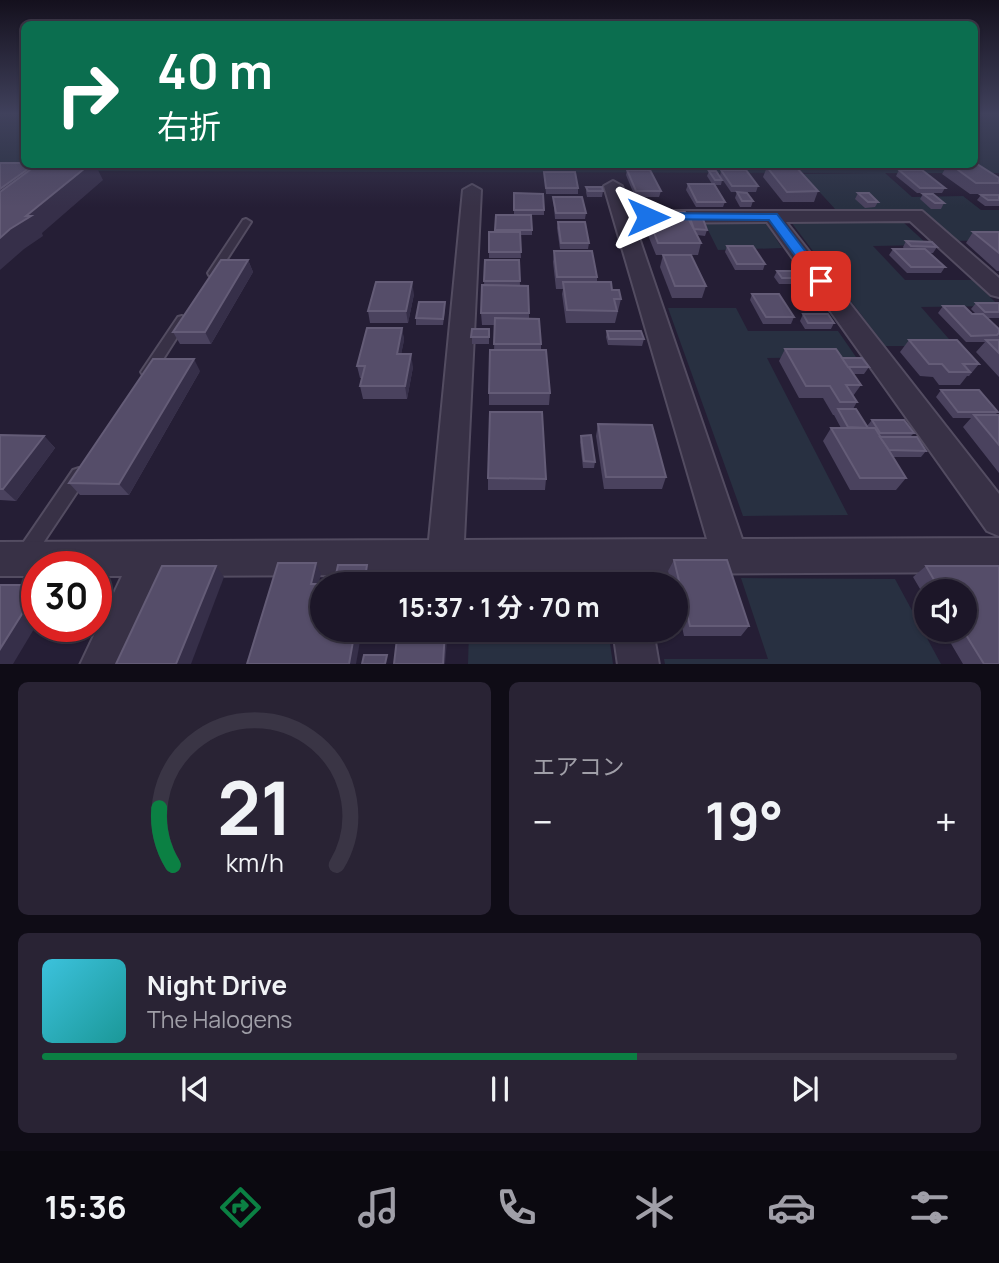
<!DOCTYPE html>
<html lang="ja">
<head>
<meta charset="utf-8">
<style>
  :root { --surface:#1c1628; --page:#292334; --text:#f1f3f6; --muted:#a09fa8; --line:#3a3545; --accent:#0b8043 }
  body { margin:0; font-family:Manrope,"Noto Sans JP",sans-serif; background:var(--page); color:var(--text); height:100vh; display:flex; flex-direction:column; font-size:26px; white-space:nowrap }
  * { box-sizing:border-box; margin:0 }
  p { font-size:23px; color:var(--muted) }
  .icon { flex:none; width:38px; height:38px; fill:none; stroke:currentColor; stroke-width:2; stroke-linecap:round; stroke-linejoin:round }
  .map { position:relative; height:664px; overflow:hidden }
  .details { display:flex; flex-direction:column; gap:18px; padding:18px; background:#0f0c16; flex:1 }
  .details>* { flex:none }
  .top-card { position:absolute; left:21px; top:21px; width:957px; height:147px; border-radius:10px; box-shadow:0 2px 5px #0004,0 0 0 2px var(--line); background:#0b6e4f; color:#fff; overflow:hidden }
  .buttons { position:absolute; left:914px; top:579px; display:grid; gap:14px }
  .buttons a { display:grid; place-items:center; width:63px; height:63px; border-radius:50%; background:var(--surface); box-shadow:0 2px 5px #0004,0 0 0 2px var(--line); font-size:35px }
  .speed { position:absolute; left:21px; top:551px; display:flex; gap:14px; font-size:35px; font-weight:700; text-align:center }
  .speed>* { display:grid; place-content:center; width:91px; height:91px; border-radius:50%; background:var(--surface); box-shadow:0 2px 5px #0004,0 0 0 2px var(--line); line-height:1 }
  .speed .limit { border:10px solid #d22; background:#fff; color:#111 }
  .pin { position:absolute; display:grid; place-items:center; width:60px; height:60px; color:#fff; margin:-30px; border-radius:14px; box-shadow:0 4px 10px #0006 }
  .me { position:absolute; width:77px; margin:-38px; rotate:90deg; stroke-linejoin:round; filter:drop-shadow(0 0 5px #0008) }
  .turn { display:flex; align-items:center; gap:24px; height:147px; padding:0 21px; font-size:32px }
  .turn .icon { width:91px; height:91px; stroke-width:2.5 }
  .turn b { display:block; font-size:49px; line-height:60px }
  .big { font-size:52px; font-weight:700; line-height:1.1 }
  .details .widget { flex:1; display:flex; flex-direction:column; justify-content:center; gap:10px; min-width:0; padding:0 24px; border-radius:10px; background:var(--page) }
  .details .dial { align-items:center; gap:0 }
  .dial svg { height:182px; overflow:visible; fill:none; stroke:var(--line); stroke-width:7; stroke-linecap:round; text-anchor:middle }
  .dial text { fill:var(--text); stroke:none }
  .song { display:flex; align-items:center; gap:21px }
  .cover { width:84px; height:84px; border-radius:10px; background:linear-gradient(135deg,hsl(190 70% 55%),hsl(180 70% 35%)) }
  .played { height:7px; border-radius:4px; background:linear-gradient(90deg,var(--accent) 65%,var(--line) 65%) }
  .keys { display:flex; justify-content:space-around; direction:ltr }
  .heat { display:flex; justify-content:space-between; align-items:center; font-size:38px; direction:ltr }
  .details .tiles { flex:1; display:grid; gap:18px; grid-template-columns:1fr 1fr }
  .widget:last-child { grid-column:span 2 }
  .trip { position:absolute; left:310px; top:572px; width:378px; height:70px; border-radius:35px; background:var(--surface); box-shadow:0 2px 5px #0004,0 0 0 2px var(--line); font-weight:700; line-height:70px; text-align:center }
  .dock { display:flex; height:112px; justify-content:space-around; align-items:center; background:#0b0910; color:var(--muted) }
  .dock .icon { width:49px; height:49px }
  .dock .on { color:var(--accent) }
  .dock b { font-size:32px; color:var(--text) }
  .map>svg:first-child { display:block }
</style>
</head>
<body>
<div class="map">
<svg width="999" height="665" viewBox="0 0 999 665">
  <rect width="100%" height="100%" fill="#251e35"/>
  <g fill="#283041">
    <path d="M0,114H24V164H975V114H999V173H885L912,197L963,196L981,210H999V240L952,241L916,209H835L803,174L884,173L0,171Z"/>
    <path d="M704,222L766,223L782,248L718,250Z"/>
    <path d="M791,222H903L928,245L873,246L905,280H973L999,306L921,307L955,346H885Z"/>
    <path d="M668,308H736L748,331H838L856,357L767,358L848,515L743,516Z"/>
    <path d="M599,576L601,584H471V578Z"/>
    <path d="M741,578L895,579L941,664H665L664,659H768Z"/>
    <path d="M469,630H608L613,664H468Z"/>
  </g>
  <g fill="none" stroke-linecap="round" stroke-linejoin="round">
    <defs>
      <g id="service">
        <path d="M246,219L251,222L218,273L213,276L209,275L208,273L243,220Z"/>
        <path d="M182,316L188,320L153,375H143L141,372L143,369L178,317Z"/>
        <path d="M79,468L85,470L87,475L85,480L31,561L25,564L19,561L16,555L19,549L73,470Z"/>
      </g>
      <g id="minor">
        <path d="M613,181L622,186L630,211H922L999,278V297L991,295L910,221L786,222L999,494V536L987,531L767,222L634,223L742,539L999,538V572L642,574L644,584H608L606,574L160,576L121,665H80L122,576H96V567H37V576H0V542L429,540L463,190L472,185L481,190L464,540L707,539L604,186Z"/>
        <path d="M613,630H653L659,665H618Z"/>
      </g>
    </defs>
    <use href="#service" stroke="#534c61" stroke-width="4"/>
    <use href="#minor" stroke="#534c61" stroke-width="4"/>
    <use href="#service" fill="#383146" fill-rule="evenodd"/>
    <use href="#minor" fill="#383146" fill-rule="evenodd"/>
  </g>
  <g fill="#4a425e">
    <path d="M948,164H975L999,178V194H970L942,174Z"/>
    <path d="M767,167L818,191L814,202H783L763,177Z"/>
    <path d="M627,170L661,191L659,197H635L626,175Z"/>
    <path d="M721,170L758,186L756,192H731L720,176Z"/>
    <path d="M899,170L945,188L942,193H917L896,176Z"/>
    <path d="M709,171L722,180L721,185H715L725,202L723,207H696L686,190L688,184H712L707,176Z"/>
    <path d="M544,172L578,188V194H546Z"/>
    <path d="M586,187L603,191L602,197H587L586,192Z"/>
    <path d="M737,192L753,201L751,207H740L735,198Z"/>
    <path d="M514,193L544,210V215H514Z"/>
    <path d="M858,193L878,202L875,207L865,208L855,199Z"/>
    <path d="M923,194L944,203L941,209H931L920,199Z"/>
    <path d="M981,195H999V206H985L977,200Z"/>
    <path d="M553,197L586,213L585,219H555Z"/>
    <path d="M646,212L690,221V218L707,230L705,236L697,235L701,243L698,255H656L643,223Z"/>
    <path d="M496,215L532,230V235H520L521,258H489V232H495Z"/>
    <path d="M558,222L589,243L588,249H560L557,228Z"/>
    <path d="M973,232H999V271H997L966,243Z"/>
    <path d="M906,241L937,247L933,253H930L945,267L941,273H907L889,255L893,249H904L903,247Z"/>
    <path d="M727,246L765,264L763,270H735L725,252Z"/>
    <path d="M554,251L597,277V282L612,290L621,299L615,323H566L562,294L563,289H556L553,262Z"/>
    <path d="M663,255L706,286L702,298H672L660,267Z"/>
    <path d="M248,260L253,272L211,344H180L173,332Z"/>
    <path d="M485,260H519L520,286L529,313V319L541,344V350L550,393L549,405H489V393L494,350L495,325H482L481,313L484,285Z"/>
    <path d="M777,271L805,278L802,284H779L774,277Z"/>
    <path d="M414,294L408,323H370L368,311Z"/>
    <path d="M752,294L794,317L791,324H763L750,300Z"/>
    <path d="M976,303H999V318H987L999,329V377L976,352L985,342H966L938,313L943,306L972,314H976L971,309Z"/>
    <path d="M445,308L443,325H416V318Z"/>
    <path d="M803,314L834,323L831,329H805L800,321Z"/>
    <path d="M402,328L404,340L401,354L413,367L407,399H363L360,386L362,378H360L357,366Z"/>
    <rect x="472" y="329" width="17" height="15"/>
    <path d="M607,331L644,339L642,346L608,345L606,337Z"/>
    <path d="M909,340L979,364L969,376H967L960,385H939L933,377L920,376L900,352Z"/>
    <path d="M785,349L842,358L869,367L864,374H853L861,385L853,396L857,402L853,409L869,428L867,426L872,420L914,433L910,437L926,451L921,457H893L906,478L896,490H850L823,441L831,428H841L834,415H833L823,398H799L779,361Z"/>
    <path d="M200,371L129,495H80L69,483Z"/>
    <path d="M941,390L998,412L995,415H999V473L963,427L971,418H953L936,397Z"/>
    <path d="M598,424L666,477L662,489H604L596,436Z"/>
    <path d="M0,435L44,436L55,448L16,501L0,500Z"/>
    <path d="M581,436L595,462L594,468H583L580,442Z"/>
    <path d="M488,478L546,479L545,490H488Z"/>
    <path d="M674,560L749,626L741,636H684L676,600V584H672L668,571Z"/>
    <path d="M926,566H999V664H963L943,630H964V592H926V599L913,577Z"/>
  </g>
  <g fill="#362f49">
    <path d="M35,164H38L0,209V189Z"/>
    <path d="M90,164H95L103,180L42,233L43,236L24,249L0,270V238Z"/>
    <path d="M248,260L253,272L211,344L205,332Z"/>
    <path d="M412,282L414,294L408,323L406,311Z"/>
    <path d="M402,328L404,340L399,366L397,354Z"/>
    <path d="M411,354L413,367L407,399L405,386Z"/>
    <path d="M194,359L200,371L129,495L119,484Z"/>
    <path d="M44,436L55,448L16,501L3,489Z"/>
    <path d="M316,563L321,574L316,595L311,584Z"/>
    <path d="M367,565L371,576L370,584H364Z"/>
    <path d="M216,566L224,577L191,664H176Z"/>
    <path d="M37,590V624L13,664H0V649Z"/>
    <path d="M355,630H362L356,664H349Z"/>
    <path d="M445,630H448L445,664H443Z"/>
  </g>
  <g fill="#554d69" stroke="#645c77" stroke-width="2">
    <path d="M0,163H24V164H35L0,189Z"/>
    <path d="M38,164H90L26,216H31L10,229L0,238V192Z"/>
    <path d="M950,164H977L999,178V183H976Z"/>
    <path d="M767,167H796L818,191L787,192Z"/>
    <path d="M627,170H650L661,191H636Z"/>
    <path d="M721,170H746L758,186H732Z"/>
    <path d="M899,170H922L945,188H920Z"/>
    <path d="M709,171H716L722,180H715Z"/>
    <path d="M544,172H575L578,188H546Z"/>
    <path d="M688,184H714L725,202H697Z"/>
    <path d="M586,187H602L603,191H588Z"/>
    <path d="M737,192L747,193L753,201H742Z"/>
    <path d="M514,193L543,194L544,210H514Z"/>
    <path d="M858,193H869L878,202H868Z"/>
    <path d="M923,194H933L944,203H935Z"/>
    <path d="M981,195H999V200H988Z"/>
    <path d="M553,197H582L586,213H556Z"/>
    <path d="M646,212H685L701,243H658Z"/>
    <path d="M496,215H531L532,230H495Z"/>
    <path d="M690,218L703,219L707,230L694,229Z"/>
    <path d="M558,222H585L589,243H561Z"/>
    <path d="M489,232H520L521,252H489Z"/>
    <path d="M973,232H999V253Z"/>
    <path d="M906,241L932,242L937,247L911,246Z"/>
    <path d="M727,246H753L765,264H737Z"/>
    <path d="M893,249H925L945,267H911Z"/>
    <path d="M554,251H592L597,277H557Z"/>
    <path d="M663,255H691L706,286H675Z"/>
    <path d="M221,260H248L205,332H173Z"/>
    <path d="M485,260H519L520,281H484Z"/>
    <path d="M777,271H801L805,278H782Z"/>
    <path d="M376,282H412L406,311H368Z"/>
    <path d="M563,282H611L612,290H619L621,299H614L617,311L567,310Z"/>
    <path d="M482,285L528,286L529,313H481Z"/>
    <path d="M752,294H779L794,317H766Z"/>
    <path d="M419,302H445L443,319L416,318Z"/>
    <path d="M976,303H999V312H985Z"/>
    <path d="M943,306H964L972,314H983L999,329V333L997,335L971,336Z"/>
    <path d="M803,314H828L834,323H808Z"/>
    <path d="M495,318L539,319L541,344H494Z"/>
    <path d="M367,328H402L397,354H411L405,386H360L365,366H357Z"/>
    <path d="M472,329H489V337H471Z"/>
    <path d="M607,331H641L644,339H609Z"/>
    <path d="M909,340H957L979,364H963L970,372H949L942,364H929Z"/>
    <path d="M986,340H999V353Z"/>
    <path d="M785,349H836L861,385H846L857,402H840L830,386H806Z"/>
    <path d="M490,350H546L550,393H489Z"/>
    <path d="M842,358H862L869,367H848Z"/>
    <path d="M153,359H194L119,484L69,483Z"/>
    <path d="M941,390H979L998,412H958Z"/>
    <path d="M838,409H856L868,428L848,427Z"/>
    <path d="M490,412H542L546,479L488,478Z"/>
    <path d="M974,415H999V445Z"/>
    <path d="M872,420H904L914,433H880Z"/>
    <path d="M598,424L652,425L666,477H606Z"/>
    <path d="M831,428H875L906,478H860Z"/>
    <path d="M0,435L44,436L3,489H0Z"/>
    <path d="M591,435L595,462L584,461L581,436Z"/>
    <path d="M880,437H917L926,451L889,450Z"/>
    <path d="M674,560H727L749,626H690Z"/>
    <path d="M278,563H316L311,584H334L338,565H367L364,584H322V630H355L349,664H247Z"/>
    <path d="M162,566H216L176,664H116Z"/>
    <path d="M926,566H999V664H984L963,630L964,592H941Z"/>
    <path d="M406,576L449,577V584H404Z"/>
    <path d="M0,585H37V590L0,649Z"/>
    <path d="M398,630H445L443,664H394Z"/>
    <path d="M364,655H387L385,664H362Z"/>
  </g>
  <linearGradient id="sky" x2="0" y2="1"><stop stop-color="#14101d"/><stop offset="0.55" stop-color="#40415c"/><stop offset="1" stop-color="#40415c" stop-opacity="0"/></linearGradient>
  <rect width="999" height="207" fill="url(#sky)"/>
  <path fill="#1a73e8" stroke="#114b97" stroke-width="2" d="M648,213L777,214L828,281L816,284L769,220L643,219V214Z"/>
</svg>
<div class="buttons">
<a><svg class="icon" aria-label="sound" viewBox="0 0 24 24"><path d="M4 9h4l5-4v14l-5-4H4zM17 9q2 3 0 6"/></svg></a>
</div>
<div class="speed"><div class="limit">30</div></div>
<div class="pin" style="left:821px;top:281px;background:#d93025"><svg class="icon" aria-label="arrive" viewBox="0 0 24 24"><path d="M6 21V4h12l-3 4 3 4H6"/></svg></div>
<svg class="me" style="left:648px;top:217px" viewBox="-20 -20 40 40"><path d="M0-17L14 15 0 8-14 15z" fill="#1a73e8" stroke="#fff" stroke-width="4"/></svg>
<div class="trip">15:37 · 1 分 · 70 m</div>
<div class="top-card">
<div class="turn"><svg class="icon" aria-label="right" viewBox="0 0 24 24"><path d="M7 20v-9h11M14 6l5 5-5 5"/></svg><div><b>40 m</b>右折</div></div>
</div>
</div>
<section class="details">
<div class="tiles">
<div class="widget dial"><svg viewBox="0 0 100 80">
<path d="M14 69A42 42 0 1 1 86 69"/>
<path d="M14 69A42 42 0 0 1 8 44" stroke="#0b8043"/>
<text x="50" y="56" font-size="32" font-weight="700">21</text>
<text x="50" y="72" font-size="11">km/h</text>
</svg></div>
<div class="widget"><p>エアコン</p>
<div class="heat"><a>−</a><b class="big">19°</b><a>+</a></div>
</div>
<div class="widget">
<div class="song"><i class="cover"></i><div><b>Night Drive</b><p>The Halogens</p></div></div>
<div class="played"></div>
<div class="keys"><svg class="icon" aria-label="previous" viewBox="0 0 24 24"><path d="M18 5L8 12l10 7zM5 5v14"/></svg><svg class="icon" aria-label="pause" viewBox="0 0 24 24"><path d="M8 5v14M16 5v14"/></svg><svg class="icon" aria-label="next" viewBox="0 0 24 24"><path d="M6 5l10 7-10 7zM19 5v14"/></svg></div>
</div>
</div>
</section>
<nav class="dock">
<b>15:36</b>
<svg class="icon on" aria-label="directions" viewBox="0 0 24 24"><path d="M12 3l9 9-9 9-9-9zM9 14v-3h6M13 9l2 2-2 2"/></svg>
<svg class="icon" aria-label="music" viewBox="0 0 24 24"><path d="M9 18V5l10-2v13"/><circle cx="6" cy="18" r="3"/><circle cx="16" cy="16" r="3"/></svg>
<svg class="icon" aria-label="phone" viewBox="0 0 24 24"><path d="M5 4h4l2 5-3 2q2 4 5 5l2-3 5 2v4C11 20 4 13 5 4z"/></svg>
<svg class="icon" aria-label="climate" viewBox="0 0 24 24"><path d="M12 3v18M4 7l16 10M4 17L20 7"/></svg>
<svg class="icon" aria-label="car" viewBox="0 0 24 24"><path d="M5 17H2v-5l4-1 3-4h7l3 4 3 1v5h-3M9 17h6M6 11h13"/><circle cx="7" cy="17" r="2"/><circle cx="17" cy="17" r="2"/></svg>
<svg class="icon" aria-label="filters" viewBox="0 0 24 24"><path d="M4 7h16M4 17h16"/><circle cx="9" cy="7" r="2"/><circle cx="15" cy="17" r="2"/></svg>
</nav>
</body>
</html>
